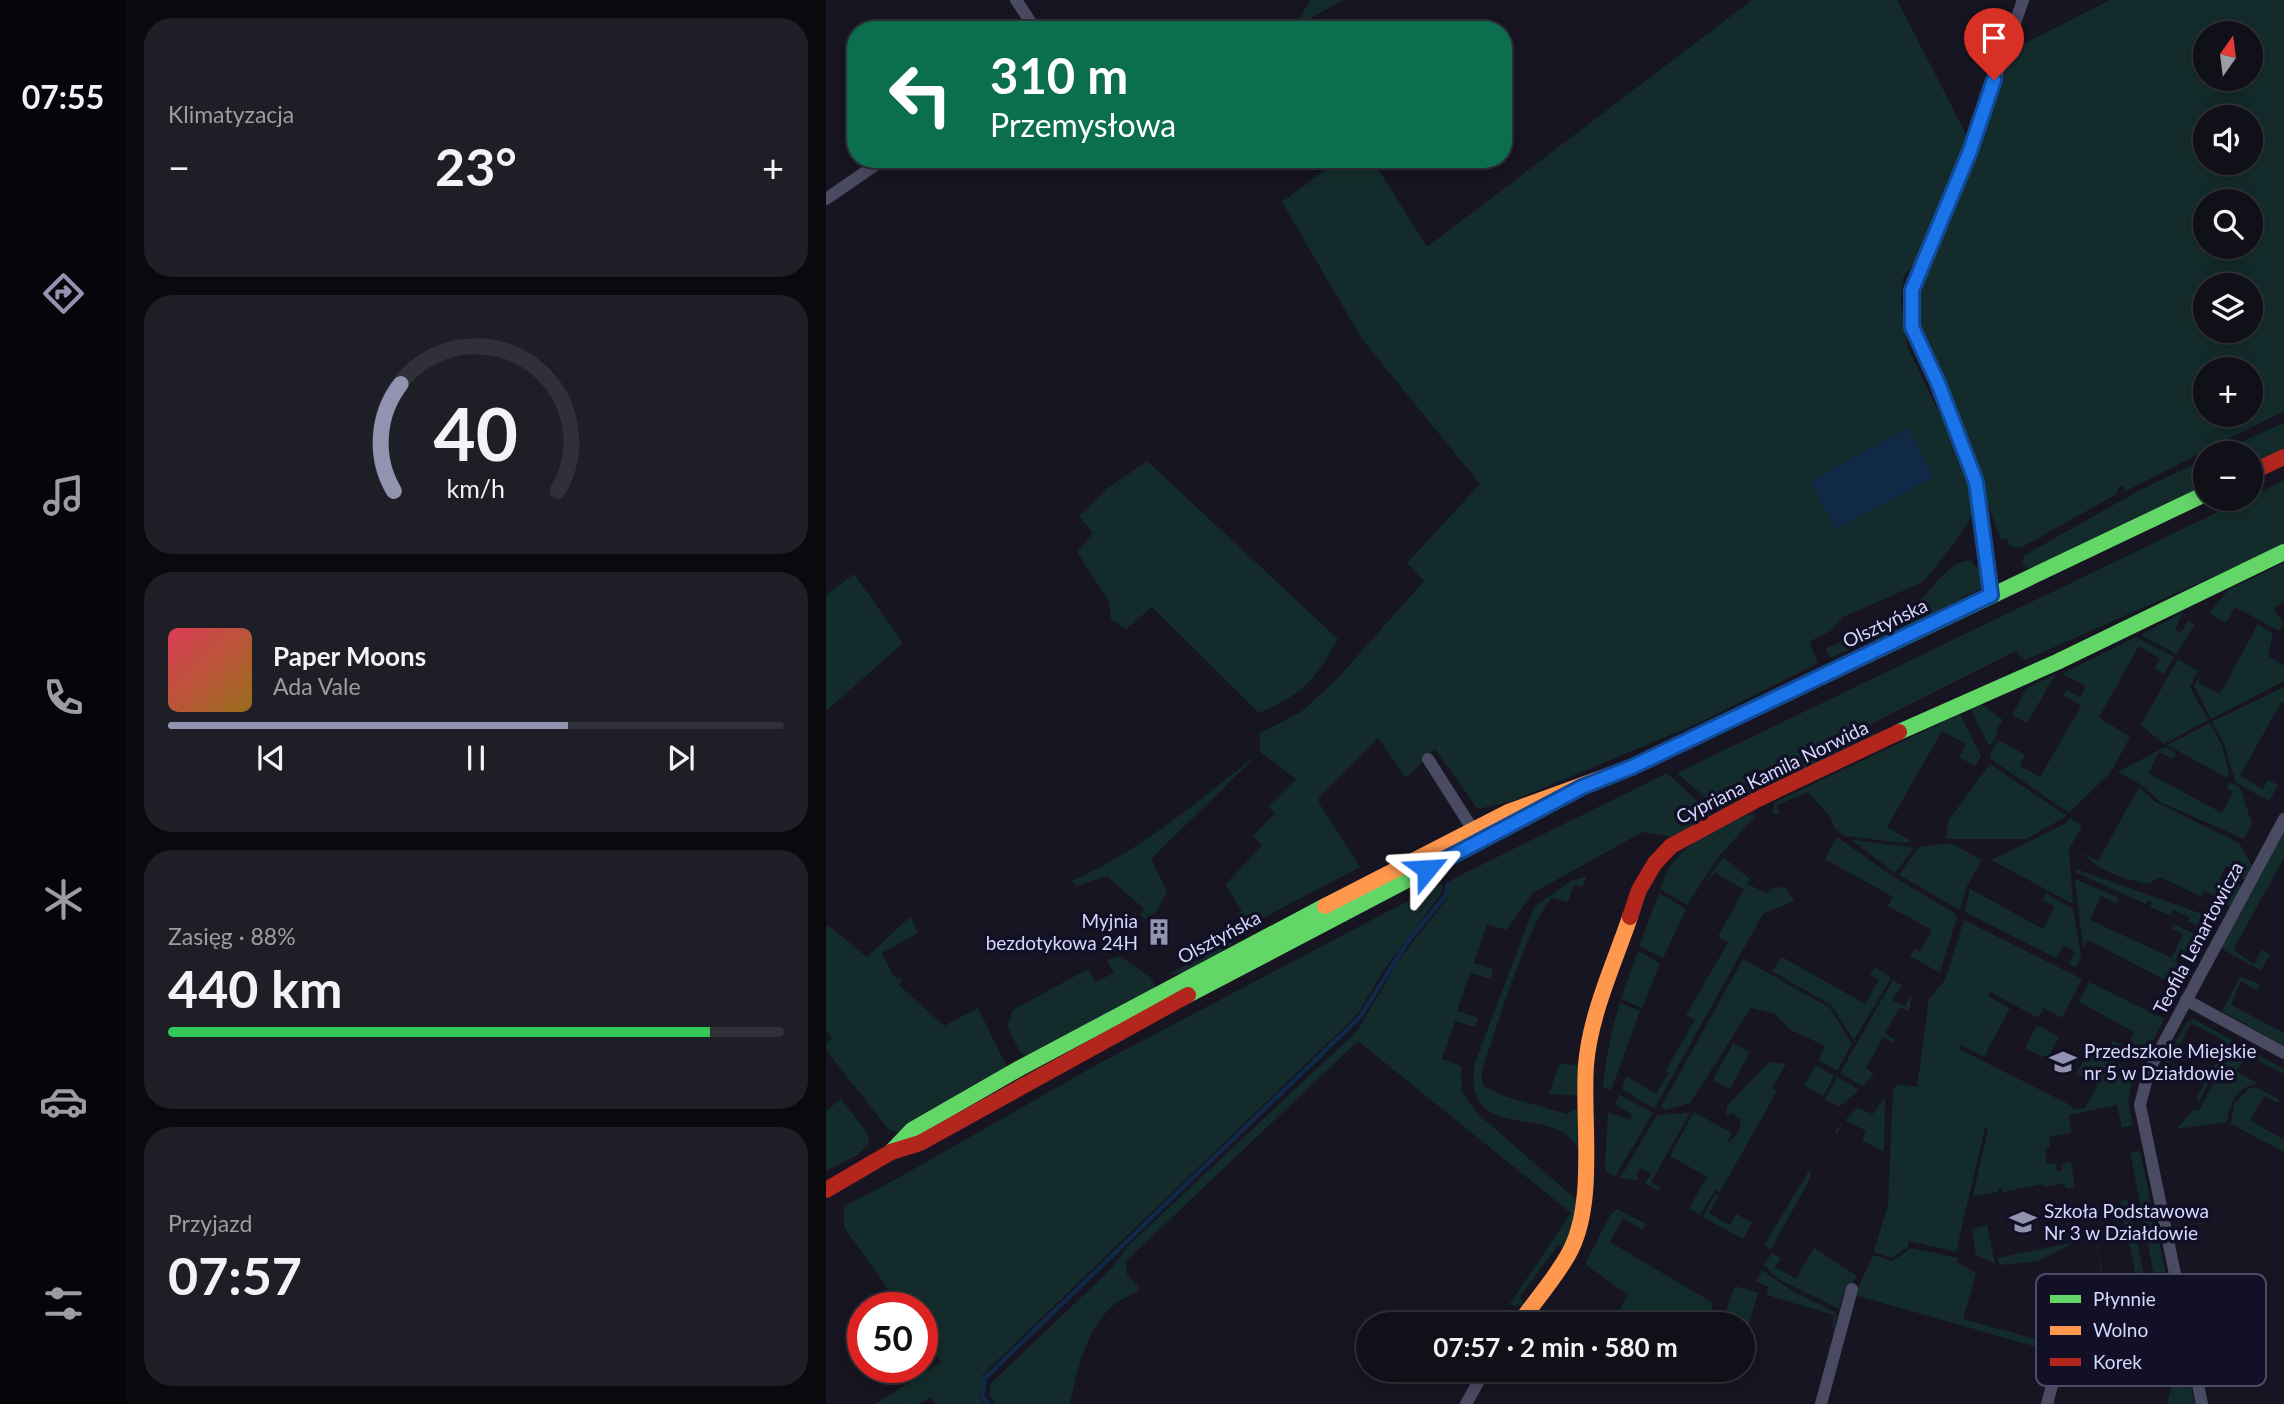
<!DOCTYPE html>
<html lang="pl">
<head>
<meta charset="utf-8">
<style>
  :root { --surface:#101019; --page:#1e1e26; --text:#f1f3f6; --muted:#9c9da2; --line:#303038; --accent:#9392b1 }
  body { margin:0; font-family:Lato,sans-serif; background:var(--page); color:var(--text); height:100vh; display:flex; flex-direction:column; font-size:26px; white-space:nowrap }
  * { box-sizing:border-box; margin:0 }
  p { font-size:23px; color:var(--muted) }
  .icon { flex:none; width:38px; height:38px; fill:none; stroke:currentColor; stroke-width:2; stroke-linecap:round; stroke-linejoin:round }
  .map { position:relative; flex:1; overflow:hidden }
  .side { display:flex; flex-direction:column; gap:18px; padding:18px; background:#09090e; width:700px }
  .side>* { flex:none }
  .hud { position:absolute; left:21px; top:21px; width:665px; height:147px; border-radius:28px; box-shadow:0 4px 18px #0003,0 0 0 2px var(--line); background:#0b6e4f; color:#fff; overflow:hidden }
  .needle { width:46px; rotate:14deg }
  .buttons { position:absolute; left:1367px; top:21px; display:grid; gap:14px }
  .buttons a { display:grid; place-items:center; width:70px; height:70px; border-radius:50%; background:var(--surface); box-shadow:0 4px 18px #0003,0 0 0 2px var(--line); font-size:35px }
  .speed { position:absolute; left:21px; top:1292px; display:flex; gap:14px; font-size:35px; font-weight:700; text-align:center }
  .speed>* { display:grid; place-content:center; width:91px; height:91px; border-radius:50%; background:var(--surface); box-shadow:0 4px 18px #0003,0 0 0 2px var(--line); line-height:1 }
  .speed .limit { border:10px solid #d22; background:#fff; color:#111 }
  .pin { position:absolute; display:grid; place-items:center; width:60px; height:60px; color:#fff; margin:-72px -30px; border-radius:50% 50% 50% 0; rotate:-45deg; box-shadow:0 0 7px #0007 }
  .pin .icon { rotate:45deg }
  .me { position:absolute; width:77px; margin:-38px; rotate:63deg; stroke-linejoin:round; filter:drop-shadow(0 0 5px #0008) }
  .turn { display:flex; align-items:center; gap:24px; height:147px; padding:0 28px; font-size:32px }
  .turn .icon { width:91px; height:91px; stroke-width:2.5 }
  .turn b { display:block; font-size:49px; line-height:60px }
  .big { font-size:52px; font-weight:700; line-height:1.1 }
  .side .widget { flex:1; display:flex; flex-direction:column; justify-content:center; gap:10px; min-width:0; padding:0 24px; border-radius:28px; background:var(--page) }
  .side .dial { align-items:center; gap:0 }
  .dial svg { height:182px; overflow:visible; fill:none; stroke:var(--line); stroke-width:7; stroke-linecap:round; text-anchor:middle }
  .dial text { fill:var(--text); stroke:none }
  .song { display:flex; align-items:center; gap:21px }
  .cover { width:84px; height:84px; border-radius:10px; background:linear-gradient(135deg,hsl(350 70% 55%),hsl(40 70% 35%)) }
  .played { height:7px; border-radius:4px; background:linear-gradient(90deg,var(--accent) 65%,var(--line) 65%) }
  .keys { display:flex; justify-content:space-around; direction:ltr }
  .heat { display:flex; justify-content:space-between; align-items:center; font-size:38px; direction:ltr }
  .charge { height:10px; border-radius:5px; background:linear-gradient(90deg,#34c759 88%,var(--line) 0) }
  .trip { position:absolute; left:530px; top:1312px; width:399px; height:70px; border-radius:35px; background:var(--surface); box-shadow:0 4px 18px #0003,0 0 0 2px var(--line); font-weight:700; line-height:70px; text-align:center }
  main { display:flex; flex:1; min-height:0 }
  .tab-bar { display:flex; flex-direction:column; width:126px; justify-content:space-around; align-items:center; background:#06060a; color:var(--muted) }
  .tab-bar .icon { width:49px; height:49px }
  .tab-bar .selected { color:var(--accent) }
  .tab-bar b { font-size:32px; color:var(--text) }
  .map>svg:first-child { display:block }
</style>
</head>
<body>
<main>
<nav class="tab-bar">
<b>07:55</b>
<svg class="icon selected" aria-label="directions" viewBox="0 0 24 24"><path d="M12 3l9 9-9 9-9-9zM9 14v-3h6M13 9l2 2-2 2"/></svg>
<svg class="icon" aria-label="music" viewBox="0 0 24 24"><path d="M9 18V5l10-2v13"/><circle cx="6" cy="18" r="3"/><circle cx="16" cy="16" r="3"/></svg>
<svg class="icon" aria-label="phone" viewBox="0 0 24 24"><path d="M5 4h4l2 5-3 2q2 4 5 5l2-3 5 2v4C11 20 4 13 5 4z"/></svg>
<svg class="icon" aria-label="climate" viewBox="0 0 24 24"><path d="M12 3v18M4 7l16 10M4 17L20 7"/></svg>
<svg class="icon" aria-label="car" viewBox="0 0 24 24"><path d="M5 17H2v-5l4-1 3-4h7l3 4 3 1v5h-3M9 17h6M6 11h13"/><circle cx="7" cy="17" r="2"/><circle cx="17" cy="17" r="2"/></svg>
<svg class="icon" aria-label="filters" viewBox="0 0 24 24"><path d="M4 7h16M4 17h16"/><circle cx="9" cy="7" r="2"/><circle cx="15" cy="17" r="2"/></svg>
</nav>
<section class="side">
<div class="widget"><p>Klimatyzacja</p>
<div class="heat"><a>−</a><b class="big">23°</b><a>+</a></div>
</div>
<div class="widget dial"><svg viewBox="0 0 100 80">
<path d="M14 69A42 42 0 1 1 86 69"/>
<path d="M14 69A42 42 0 0 1 17 22" stroke="#9392b1"/>
<text x="50" y="56" font-size="32" font-weight="700">40</text>
<text x="50" y="72" font-size="11">km/h</text>
</svg></div>
<div class="widget">
<div class="song"><i class="cover"></i><div><b>Paper Moons</b><p>Ada Vale</p></div></div>
<div class="played"></div>
<div class="keys"><svg class="icon" aria-label="previous" viewBox="0 0 24 24"><path d="M18 5L8 12l10 7zM5 5v14"/></svg><svg class="icon" aria-label="pause" viewBox="0 0 24 24"><path d="M8 5v14M16 5v14"/></svg><svg class="icon" aria-label="next" viewBox="0 0 24 24"><path d="M6 5l10 7-10 7zM19 5v14"/></svg></div>
</div>
<div class="widget"><p>Zasięg · 88%</p><b class="big">440 km</b><div class="charge"></div></div>
<div class="widget"><p>Przyjazd</p><b class="big">07:57</b></div>
</section>
<div class="map">
<svg width="1458" height="1404" viewBox="0 0 1458 1404">
  <rect width="100%" height="100%" fill="#161521"/>
  <g fill="#132c2b" fill-rule="evenodd">
    <path d="M485,0H517L465,30Z"/>
    <path d="M926,0H1071L1141,136L1096,252L1077,278L1075,302L1081,346L1139,467L1148,513L1130,541L1097,582L1017,617L1004,631L983,642L992,663L873,723L686,801L652,809L609,749L580,778L552,738L493,797V803L534,867L420,927L412,913L416,911L399,885L436,845L427,836L449,813L442,807L470,779L434,752L325,859L341,892L330,912L318,919L314,915L318,909L281,876L251,886L246,881C317,849 374,800 434,752V733L475,712L510,680L598,581L581,563L654,484L536,339L456,202L514,159H546L601,247Z"/>
    <path d="M1284,0H1458V411L1298,492V485L1291,489V494L1196,547L1184,546L1181,539L1176,540L1171,531L1137,427L1094,331L1092,308L1095,288L1187,49ZM1379,33H1424V79H1379ZM1379,117H1424V163H1379ZM1379,201H1424V247H1379ZM1379,285H1424V331H1379ZM1379,369H1424V415H1379Z"/>
    <path d="M1458,423V448L1425,464L1424,453H1390Z"/>
    <path d="M1379,459V485L1202,569L1196,564L1199,555L1314,490Z"/>
    <path d="M321,461L512,639C489,680 477,694 433,713L326,607L300,629L285,619L283,602L251,552L267,533L253,516L282,488Z"/>
    <path d="M1458,480V545L1199,660L1190,651L1043,725L1048,735L894,810L851,773Z"/>
    <path d="M1145,561L1160,577L1162,584L1080,628L1003,658L1000,648C1032,636 1067,623 1094,600C1108,587 1125,559 1145,561Z"/>
    <path d="M1458,563V602L1447,609L1458,623L1453,631L1409,607L1400,623L1383,613L1402,590Z"/>
    <path d="M28,574L77,643L0,711V595Z"/>
    <path d="M1356,613L1349,630L1355,633L1362,621L1369,625L1350,654L1315,635Z"/>
    <path d="M1432,624L1447,634L1442,656L1458,666V681L1385,719L1368,686L1375,674L1372,683L1394,694Z"/>
    <path d="M1310,637L1348,657L1338,674L1329,669L1334,658L1313,646L1273,717L1238,695L1240,690L1254,697L1260,686L1236,674Z"/>
    <path d="M1352,659L1372,671L1364,687L1382,720L1338,744L1315,725Z"/>
    <path d="M1230,674L1201,723L1186,715L1201,688Z"/>
    <path d="M1458,687V703L1455,702L1414,776L1437,789L1442,780L1452,785L1443,801L1410,783L1398,744L1386,722Z"/>
    <path d="M1155,704L1177,720L1170,730L1173,733L1163,746L1145,709Z"/>
    <path d="M1255,706L1304,737L1285,772L1243,813L1165,759L1164,753L1173,740L1199,755L1194,766L1214,777Z"/>
    <path d="M1134,714L1155,756L1149,766L1133,757L1140,744L1116,731L1061,827L1085,841L1079,843L1018,836L1008,828L1005,818L982,792L951,805L953,814L946,813L949,802Z"/>
    <path d="M1384,723L1396,745L1403,774L1400,777L1341,745Z"/>
    <path d="M1339,747L1350,753L1347,759L1333,752L1322,773L1396,813L1407,792L1401,788L1404,782L1414,788L1426,824L1418,839L1334,802L1317,786L1292,772Z"/>
    <path d="M1164,764L1241,816L1200,839H1120L1122,821Z"/>
    <path d="M841,773L885,814L846,837L818,832L809,836L707,893L680,930L661,924L648,963L667,969L665,979L644,973L631,1011L652,1018L649,1027L629,1021L616,1059L635,1066L636,1092L652,1114L747,1197L760,1202L740,1250L732,1245L694,1296L698,1306L683,1305L745,1213L532,1041L300,1261L301,1275L314,1288C307,1296 298,1297 290,1303C261,1326 251,1370 244,1404H170L164,1396V1384L286,1268L303,1245L531,1031L573,960L620,900L625,880Z"/>
    <path d="M1313,787L1328,801L1413,843L1426,865L1418,880L1415,878L1416,875L1400,866L1393,879L1409,889L1412,884L1415,887L1404,907L1400,905L1401,902L1378,891L1376,897L1334,877L1322,884C1301,880 1270,870 1257,853L1272,861Z"/>
    <path d="M923,814L930,816L892,857L861,905L834,889C846,847 886,831 923,814Z"/>
    <path d="M1244,818L1256,826L1243,849L1247,904L1165,860L1239,824Z"/>
    <path d="M1458,829V858L1407,950L1428,964L1436,950L1444,954L1435,970L1432,969L1396,949L1395,943Z"/>
    <path d="M1011,837L1066,876L1128,913L1131,917L1114,973L1084,956L1088,949L1094,952L1106,930L1062,906L1067,897L999,859Z"/>
    <path d="M1024,839L1028,840L1088,848L1069,873Z"/>
    <path d="M1124,843L1156,860L1141,886L1134,910L1073,875L1093,847Z"/>
    <path d="M897,857L924,879L921,884L941,893L947,888L959,887L968,901L937,914L828,1109L796,1089L800,1076L830,1094L843,1072L840,1070L869,1020L860,1015L902,943L892,936L918,890L889,872L879,883Z"/>
    <path d="M1250,869L1376,914L1371,925L1362,921L1364,917L1347,910L1344,915L1324,907L1326,902L1322,900L1320,904L1251,873Z"/>
    <path d="M761,876L756,887L748,885L742,902L726,898C704,918 666,1039 655,1074L657,1086L681,1097L741,1114L757,1105L756,1151C750,1145 744,1136 736,1132C700,1112 638,1134 649,1063L708,907L743,882Z"/>
    <path d="M1249,879L1293,898L1290,903L1275,896L1264,920L1346,958L1357,934L1345,929L1348,924L1369,934L1376,944L1370,956L1354,949L1349,962L1353,964L1341,981L1262,940L1257,948Z"/>
    <path d="M616,883V892L556,973L531,1015L157,1374L154,1399L158,1404H110L104,1397L94,1404H49L115,1362L96,1337V1307H75L18,1227V1206L63,1183L274,1063Z"/>
    <path d="M1144,889L1217,929L1229,907L1216,900L1220,893L1247,909L1255,956L1250,967L1243,964L1249,952L1238,945L1230,958L1139,912Z"/>
    <path d="M833,893L860,909L837,958L813,946Z"/>
    <path d="M85,916L92,933L56,953L67,976L77,980L73,985L118,1026L152,1008L181,1067L72,1132L62,1129L0,1050V1043L6,1038L0,1031V927L2,925L41,957Z"/>
    <path d="M1138,920L1256,979L1236,1018L1218,1008L1212,1018L1164,992L1162,996L1184,1008L1158,1057L1135,1045L1133,1049L1246,1106V1109L1259,1108L1271,1086L1250,1074L1264,1049L1309,1072L1302,1100L1307,1125L1296,1128L1291,1105L1243,1115L1245,1133L1223,1137L1224,1147L1219,1149L1221,1164L1229,1163L1231,1172L1237,1170L1236,1163L1245,1162L1249,1187L1240,1189L1238,1183L1218,1187L1216,1184L1177,1192L1176,1188H1172V1192L1147,1196L1162,1129L1159,1128L1130,1252L1083,1241L1082,1247L1066,1258L1048,1252L1062,1204L1067,1091L1072,1084L1091,1087L1103,999L1119,980Z"/>
    <path d="M403,924L411,934C407,954 361,976 343,974L374,957L367,947L404,928Z"/>
    <path d="M812,951L834,963L816,1008L795,999Z"/>
    <path d="M294,956L325,978L331,990L201,1055L195,1054L181,1026L187,1010L262,969L269,982L288,973L281,960Z"/>
    <path d="M956,957L1039,1004L1053,980L1044,975L1049,967L1065,978L1028,1040L1005,1005L946,971Z"/>
    <path d="M917,959L1004,1008L1026,1044L1011,1071L992,1060L999,1046L965,1030L949,1014L925,1008L864,1103L839,1110L835,1107Z"/>
    <path d="M1414,977L1434,984L1431,990L1415,981L1405,1005L1458,1033V1046L1396,1011Z"/>
    <path d="M1067,980L1076,986L1066,1000L1079,1006L1086,993L1083,1011L1074,1008L1059,1033L1069,1040L1067,1043L1057,1037L1040,1068L1048,1074L1036,1086L1014,1073Z"/>
    <path d="M1263,982L1338,1019L1315,1062L1284,1044L1287,1041L1302,1047L1308,1032L1253,1002Z"/>
    <path d="M794,1003L814,1011L785,1090L777,1087C780,1058 785,1031 794,1003Z"/>
    <path d="M1367,1019L1406,1040L1373,1101L1370,1099L1402,1043L1365,1023L1333,1082L1330,1078L1361,1022Z"/>
    <path d="M1211,1025L1233,1037L1221,1059L1199,1048Z"/>
    <path d="M907,1043L924,1052L904,1089L887,1080Z"/>
    <path d="M1415,1046L1458,1069V1074L1422,1055L1410,1071L1432,1084C1411,1086 1403,1103 1401,1122L1351,1129L1367,1110H1373L1406,1050Z"/>
    <path d="M943,1062L960,1064L946,1088L951,1091L894,1192L889,1190L874,1215L863,1208L881,1177L844,1156L868,1112L906,1133L901,1142H904L913,1131L915,1120L906,1113L900,1115L901,1106Z"/>
    <path d="M733,1064L753,1065L760,1096L723,1094Z"/>
    <path d="M989,1065L1008,1076L997,1096L978,1086Z"/>
    <path d="M1011,1077L1033,1090L1013,1107L999,1099Z"/>
    <path d="M1423,1088H1432L1454,1100L1452,1103L1438,1096L1424,1120L1458,1140V1152L1405,1124L1408,1104Z"/>
    <path d="M794,1095L827,1113L789,1177L781,1172L779,1166L782,1112L803,1120L806,1115L789,1104Z"/>
    <path d="M1059,1097L1058,1152L1036,1140L1040,1131L1019,1120L1011,1133L1009,1131L1031,1108L1047,1114Z"/>
    <path d="M15,1099L42,1134L43,1144L31,1155L0,1171V1111Z"/>
    <path d="M864,1113L825,1182L835,1188L833,1191L819,1183L825,1174L814,1168L811,1173L812,1180L794,1178L831,1115Z"/>
    <path d="M1314,1151L1346,1303L1330,1306V1285L1304,1152Z"/>
    <path d="M984,1169V1179L945,1249L938,1245Z"/>
    <path d="M889,1194L892,1196L883,1213L904,1225L911,1214L926,1223L917,1239L877,1217Z"/>
    <path d="M1302,1200L1318,1274L1310,1276L1294,1201Z"/>
    <path d="M791,1209L820,1224L816,1230L797,1218L784,1242L887,1303L883,1325H804L795,1320L792,1325H784L802,1295L759,1264L785,1214Z"/>
    <path d="M1265,1218L1283,1303L1320,1296L1318,1284L1321,1283L1323,1300L1314,1310L1287,1313L1282,1307Z"/>
    <path d="M1161,1225L1169,1264L1150,1255L1146,1229Z"/>
    <path d="M1249,1242L1213,1261L1173,1265L1172,1258Z"/>
    <path d="M988,1248L1031,1276L1017,1295L1013,1309L952,1279L938,1265L946,1253L955,1258L949,1267L970,1279Z"/>
    <path d="M1085,1248L1132,1258L1131,1262L1150,1273L1137,1319L1217,1341L1227,1309H1239V1318L1234,1317L1221,1350L1029,1295L1047,1255L1066,1261Z"/>
    <path d="M936,1270L965,1290L1009,1312L1011,1316L1008,1328L1006,1327L1008,1315L941,1295L942,1287L915,1274L930,1281Z"/>
    <path d="M909,1286L932,1293L917,1345V1325H895Z"/>
    <path d="M1347,1313L1369,1404H1341L1356,1347L1252,1320L1253,1317L1261,1314L1294,1322Z"/>
  </g>
  <path fill="#102947" d="M1082,428L1108,477L1010,529L984,481Z"/>
  <g fill="none" stroke-linecap="round" stroke-linejoin="round">
    <path stroke="#102947" stroke-width="4.5" d="M162,1404L156,1396L159,1378L534,1017L582,941L620,895L622,884"/>
    <g stroke="#4a4b62" stroke-width="12">
      <path d="M190,0L210,30"/>
      <path d="M0,199L58,159"/>
      <path d="M1165,595L1150,482L1112,384L1086,327V290L1144,151L1197,0"/>
      <path d="M602,759L651,836"/>
      <path d="M1360,1000L1458,1053"/>
      <path d="M640,1404L659,1370"/>
      <path d="M995,1404L1026,1289"/>
      <path d="M1221,1404L1243,1323"/>
      <path d="M1376,1404L1314,1105L1323,1070L1458,819"/>
    </g>
    <g stroke="#63d668" stroke-width="16">
      <path d="M884,730L1379,494"/>
      <path d="M1073,732L1231,662L1458,552"/>
      <path d="M362,995L716,809"/>
      <path d="M65,1152L86,1130L194,1068L499,906"/>
    </g>
    <g stroke="#ff974d" stroke-width="16">
      <path d="M499,906L682,812L806,767L884,730"/>
      <path d="M692,1325C708,1302 728,1280 742,1255C771,1205 756,1122 760,1065C764,1015 788,964 804,917"/>
    </g>
    <g stroke="#b3261e" stroke-width="16">
      <path d="M1424,473L1458,457"/>
      <path d="M804,917L813,890L829,863L845,846L932,799L1073,732"/>
      <path d="M0,1190L65,1152L94,1143L362,995"/>
    </g>
  </g>
  <g fill="none" stroke-linecap="round" stroke-linejoin="round">
    <defs>
      <path id="route" d="M601,869L756,787L806,767L1165,595L1150,482L1112,383L1086,327V290L1144,151L1168,80"/>
    </defs>
    <use href="#route" stroke="#114b97" stroke-width="18"/>
    <use href="#route" stroke="#1a73e8" stroke-width="12"/>
  </g>
  <defs>
    <symbol id="building-bare" viewBox="-9 -9 18 18"><path d="M-4-6H4V6H1V3H-1V6H-4ZM-2.5-4.3h1.7v1.8h-1.7ZM.8-4.3h1.7v1.8H.8ZM-2.5-1h1.7V.8h-1.7ZM.8-1h1.7V.8H.8Z" fill="#9392b1" stroke="#121026" stroke-width="2.5" paint-order="stroke"/></symbol>
    <symbol id="school-bare" viewBox="-9 -9 18 18"><path d="M0-5L7-2L0 1L-7-2ZM-4 1L0 2.5L4 1V4Q0 6-4 4Z" fill="#9392b1" stroke="#121026" stroke-width="2.5" paint-order="stroke"/></symbol>
  </defs>
  <g fill-rule="evenodd">
    <use href="#building-bare" x="314" y="913" width="38" height="38"/>
    <use href="#school-bare" x="1218" y="1043" width="38" height="38"/>
    <use href="#school-bare" x="1178" y="1203" width="38" height="38"/>
  </g>
  <g text-anchor="middle" stroke-width="7" stroke-linejoin="round" paint-order="stroke">
    <g font-size="19" fill="#d7d6fe" stroke="#121026">
      <text transform="translate(1059 623) rotate(-25)" y="7">Olsztyńska</text>
      <text transform="translate(946 772) rotate(-26)" y="7">Cypriana Kamila Norwida</text>
      <text transform="translate(393 937) rotate(-28)" y="7">Olsztyńska</text>
      <text transform="translate(1372 938) rotate(-62)" y="7">Teofila Lenartowicza</text>
    </g>
    <g font-size="19" fill="#d7d6fe" stroke="#121026" text-anchor="start">
      <text x="312" y="928" text-anchor="end">Myjnia<tspan x="312" dy="22">bezdotykowa 24H</tspan></text>
      <text x="1258" y="1058">Przedszkole Miejskie<tspan x="1258" dy="22">nr 5 w Działdowie</tspan></text>
      <text x="1218" y="1218">Szkoła Podstawowa<tspan x="1218" dy="22">Nr 3 w Działdowie</tspan></text>
    </g>
  </g>
  <rect x="1210" y="1274" width="230" height="112" rx="10" fill="#121026" stroke="#4d4b67" stroke-width="2"/>
  <rect x="1224" y="1295" width="31" height="8" fill="#63d668"/>
  <rect x="1224" y="1326" width="31" height="9" fill="#ff974d"/>
  <rect x="1224" y="1358" width="31" height="8" fill="#b3261e"/>
  <g font-size="19" fill="#d7d6fe">
    <text x="1267" y="1306">Płynnie</text>
    <text x="1267" y="1337">Wolno</text>
    <text x="1267" y="1369">Korek</text>
  </g>
</svg>
<div class="buttons">
<a><svg class="needle" viewBox="-14 -14 28 28"><path d="M0-13l5 13h-10z" fill="#e53935"/><path d="M0 13l5-13h-10z" fill="#9c9da2"/></svg></a>
<a><svg class="icon" aria-label="sound" viewBox="0 0 24 24"><path d="M4 9h4l5-4v14l-5-4H4zM17 9q2 3 0 6"/></svg></a>
<a><svg class="icon" aria-label="search" viewBox="0 0 24 24"><circle cx="10" cy="10" r="6"/><path d="M15 15l6 6"/></svg></a>
<a><svg class="icon" aria-label="layers" viewBox="0 0 24 24"><path d="M12 4l9 5-9 5-9-5zM3 14l9 5 9-5"/></svg></a>
<a>+</a>
<a>−</a>
</div>
<div class="speed"><div class="limit">50</div></div>
<div class="pin" style="left:1168px;top:80px;background:#d93025"><svg class="icon" aria-label="arrive" viewBox="0 0 24 24"><path d="M6 21V4h12l-3 4 3 4H6"/></svg></div>
<svg class="me" style="left:601px;top:869px" viewBox="-20 -20 40 40"><path d="M0-17L14 15 0 8-14 15z" fill="#1a73e8" stroke="#fff" stroke-width="4"/></svg>
<div class="trip">07:57 · 2 min · 580 m</div>
<div class="hud">
<div class="turn"><svg class="icon" aria-label="left" viewBox="0 0 24 24"><path d="M17 20v-9H6M10 6l-5 5 5 5"/></svg><div><b>310 m</b>Przemysłowa</div></div>
</div>
</div>
</main>
</body>
</html>
